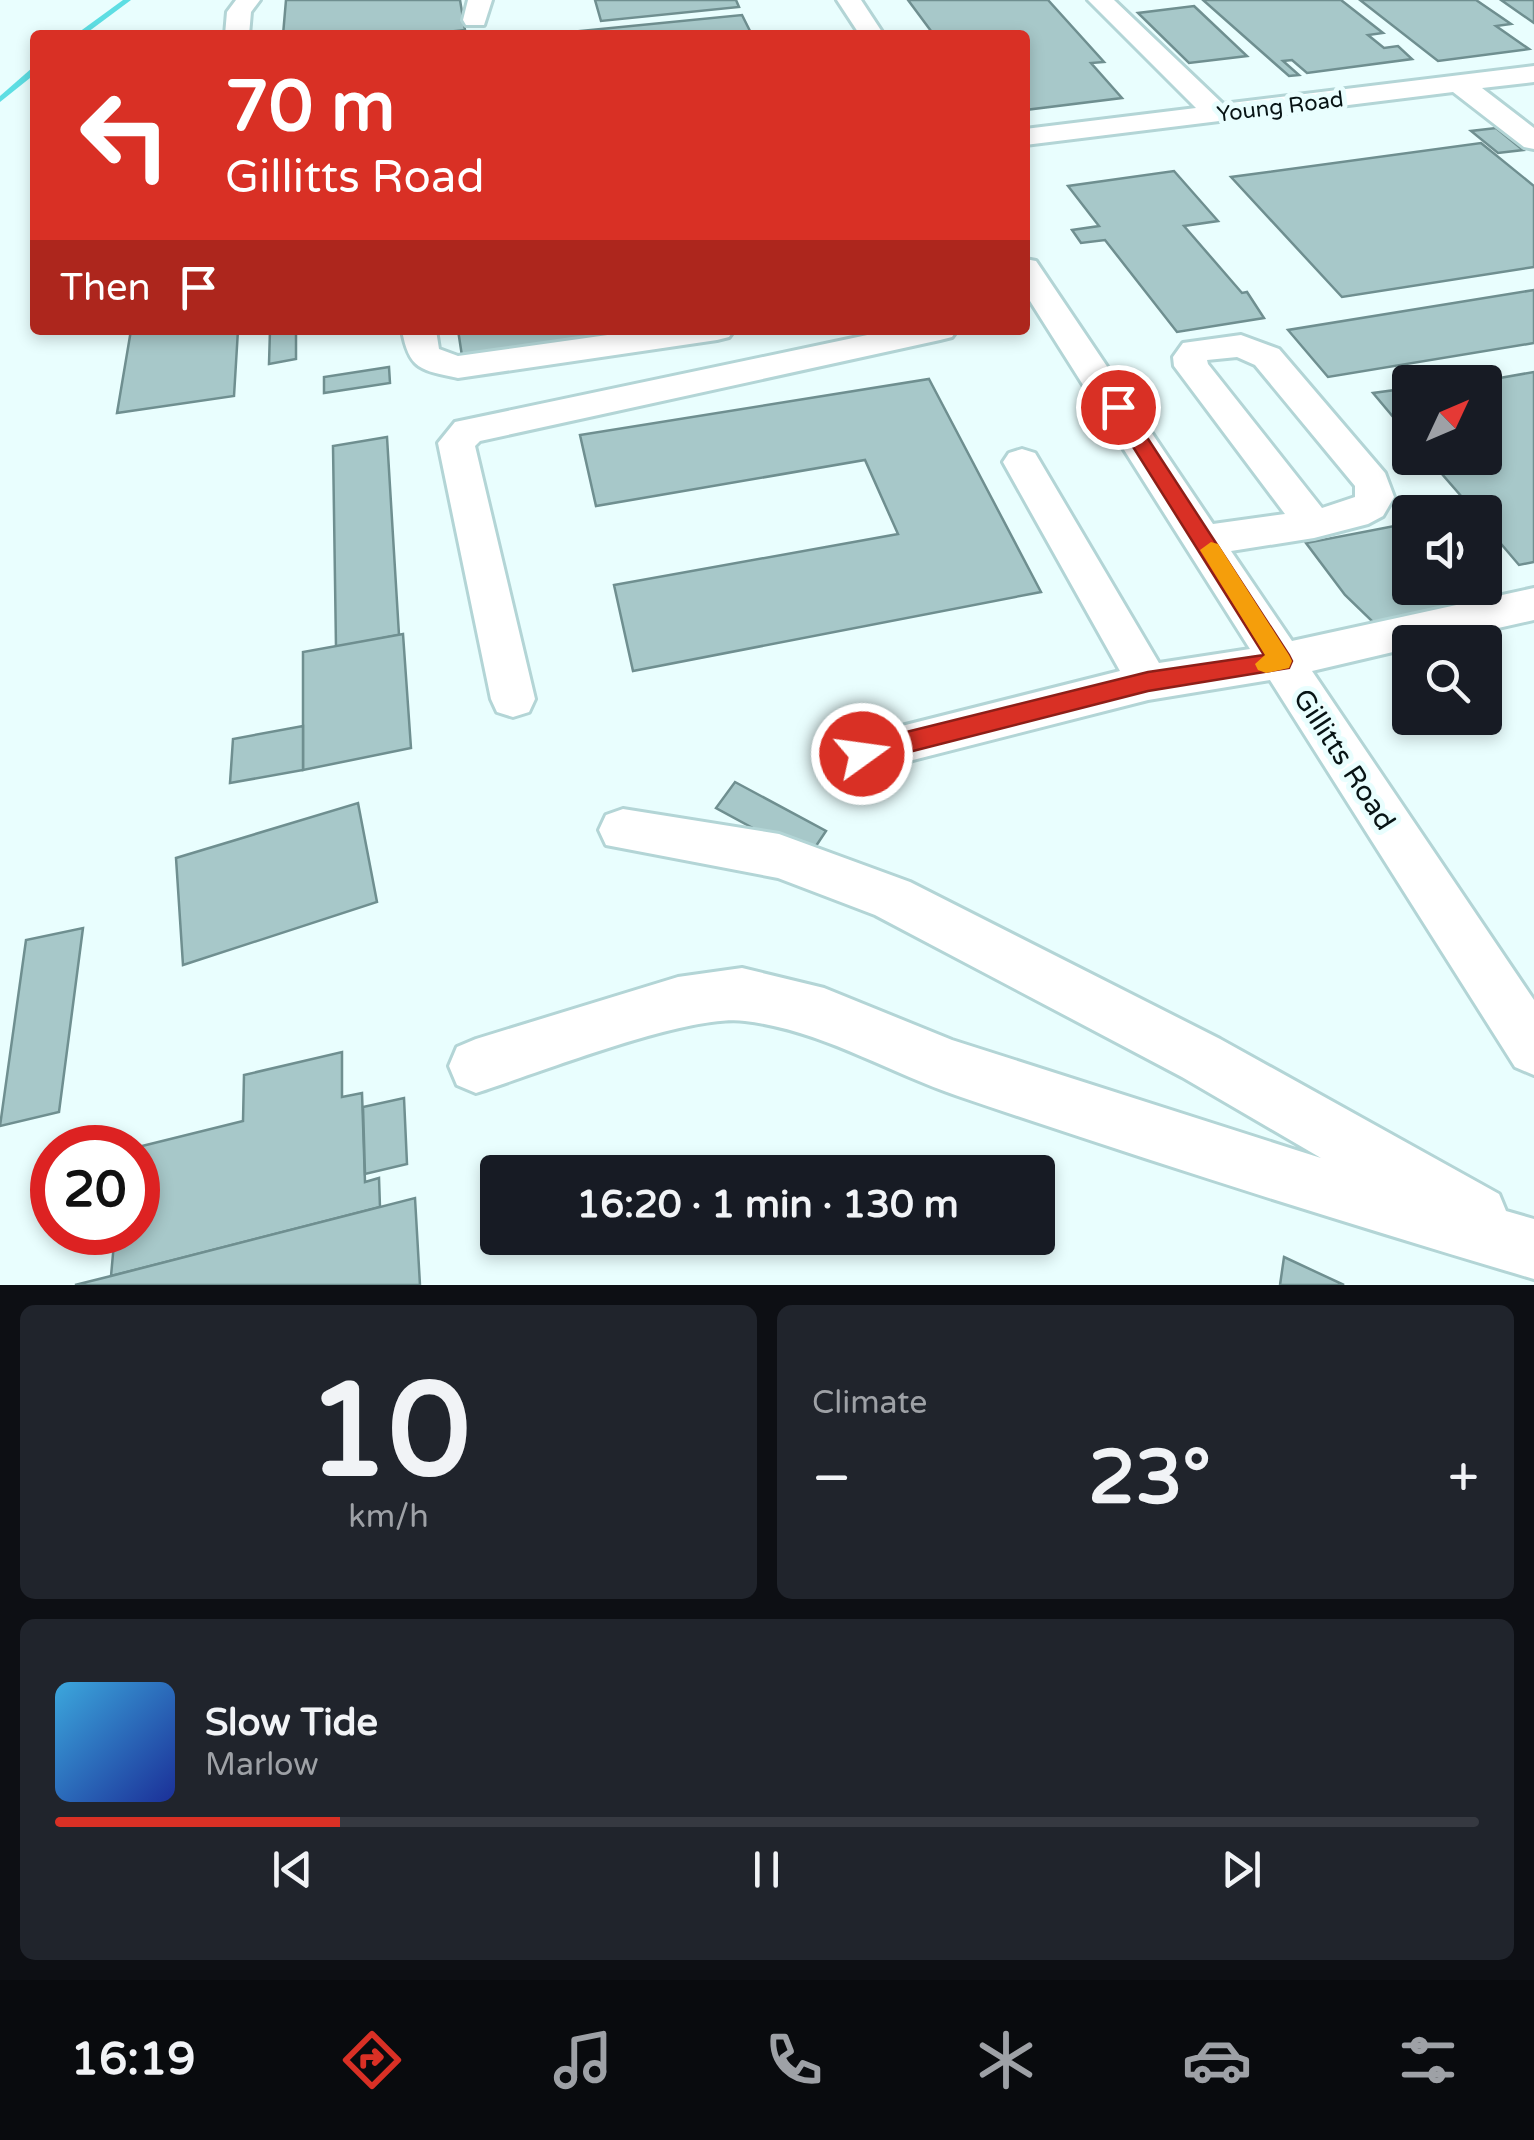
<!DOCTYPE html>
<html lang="en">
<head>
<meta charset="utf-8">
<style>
  :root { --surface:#171b24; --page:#20242c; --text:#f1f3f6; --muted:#9ea1a6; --line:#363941; --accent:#d93025 }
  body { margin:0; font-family:"Varela Round",sans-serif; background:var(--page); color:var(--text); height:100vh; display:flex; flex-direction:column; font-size:38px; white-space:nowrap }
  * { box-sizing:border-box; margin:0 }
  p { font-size:32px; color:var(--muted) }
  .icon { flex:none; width:55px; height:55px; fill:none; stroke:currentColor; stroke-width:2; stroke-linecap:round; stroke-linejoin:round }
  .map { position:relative; height:1285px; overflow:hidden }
  .details { display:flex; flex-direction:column; gap:20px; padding:20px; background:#0d0f14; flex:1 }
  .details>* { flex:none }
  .banner { position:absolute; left:30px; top:30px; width:1000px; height:305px; border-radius:10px; box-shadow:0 5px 15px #0003; background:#d93025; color:#fff; overflow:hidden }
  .needle { width:65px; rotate:46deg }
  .buttons { position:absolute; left:1392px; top:365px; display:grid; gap:20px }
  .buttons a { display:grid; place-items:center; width:110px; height:110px; border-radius:10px; background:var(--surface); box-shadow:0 5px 15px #0003; font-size:50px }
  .speed { position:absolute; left:30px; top:1125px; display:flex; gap:20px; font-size:50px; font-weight:700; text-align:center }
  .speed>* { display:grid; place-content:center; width:130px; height:130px; border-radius:50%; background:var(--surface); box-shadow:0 5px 15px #0003; line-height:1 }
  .speed .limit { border:15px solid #d22; background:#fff; color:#111 }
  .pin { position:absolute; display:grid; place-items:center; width:85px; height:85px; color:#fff; margin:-42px; border:5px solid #fff; border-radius:50%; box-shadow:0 2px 10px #0007 }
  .me { position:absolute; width:110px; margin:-55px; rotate:76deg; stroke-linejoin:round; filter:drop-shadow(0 0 8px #0008) }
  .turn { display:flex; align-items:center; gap:35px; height:210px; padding:0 30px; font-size:45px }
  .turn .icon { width:130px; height:130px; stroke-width:2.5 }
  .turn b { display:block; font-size:70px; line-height:85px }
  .then { display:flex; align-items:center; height:95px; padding:0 30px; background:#0003; gap:20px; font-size:38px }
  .big { font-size:75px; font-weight:800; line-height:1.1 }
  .details .card { flex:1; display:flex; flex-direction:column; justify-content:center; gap:15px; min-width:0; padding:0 35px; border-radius:15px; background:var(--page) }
  .details .dial { align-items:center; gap:0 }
  .dial b { font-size:130px; line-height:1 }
  .song { display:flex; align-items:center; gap:30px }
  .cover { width:120px; height:120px; border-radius:15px; background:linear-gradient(135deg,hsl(200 70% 55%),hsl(230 70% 35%)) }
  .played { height:10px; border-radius:5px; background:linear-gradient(90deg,var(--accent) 20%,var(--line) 20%) }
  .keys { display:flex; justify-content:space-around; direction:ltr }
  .heat { display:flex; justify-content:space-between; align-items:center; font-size:55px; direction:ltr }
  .details .tiles { flex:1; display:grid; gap:20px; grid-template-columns:1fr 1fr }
  .card:last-child { grid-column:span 2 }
  .trip { position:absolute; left:480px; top:1155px; width:575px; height:100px; border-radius:10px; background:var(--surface); box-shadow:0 5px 15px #0003; font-weight:800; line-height:100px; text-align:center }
  .menu { display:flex; height:160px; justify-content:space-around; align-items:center; background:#090b0e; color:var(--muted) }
  .menu .icon { width:70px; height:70px }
  .menu .on { color:var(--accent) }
  .menu b { font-size:45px; color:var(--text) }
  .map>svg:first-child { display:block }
</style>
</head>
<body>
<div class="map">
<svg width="1534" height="1285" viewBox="0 0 1534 1285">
  <rect width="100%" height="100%" fill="#e9fefe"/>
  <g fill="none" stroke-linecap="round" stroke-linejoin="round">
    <g fill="#5ddee3" fill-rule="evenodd">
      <path d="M123,0H131L84,35H75Z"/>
      <path d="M32,68H35V74L0,102V96Z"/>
    </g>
  </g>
  <g fill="#a7c8c9" stroke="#6f8f90" stroke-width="2.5">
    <path d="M286,0H460L465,30L419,35H283Z"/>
    <path d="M595,0H736L739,7L601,21Z"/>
    <path d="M908,0H1048L1104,62L1091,63L1122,98L1025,110V35H934Z"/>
    <path d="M1203,0H1341L1383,33L1368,35L1384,48L1398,46L1412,59L1307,73L1292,60L1283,61L1299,75L1289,76Z"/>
    <path d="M1360,0H1476L1511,24L1496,26L1529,49L1438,61Z"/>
    <path d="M1501,0H1534V23Z"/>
    <path d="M1194,6L1247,56L1189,63L1138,13Z"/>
    <path d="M742,15L752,35H540Z"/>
    <path d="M1496,128L1523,150L1498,153L1471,131Z"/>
    <path d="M1481,143L1534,186V267L1342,297L1231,177Z"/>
    <path d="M1174,171L1218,221L1184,226L1242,293L1247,292L1264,318L1177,332L1105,240L1081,243L1072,230L1099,226L1068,186Z"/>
    <path d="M1534,290V343L1328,377L1288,330Z"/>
    <path d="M131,330H238L234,396L117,413Z"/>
    <path d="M270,330H296V359L269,364Z"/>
    <path d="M458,330H639L462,356Z"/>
    <path d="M389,367L390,383L324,393V377Z"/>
    <path d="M1534,372V562L1519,565L1485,525V512H1475L1428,458H1485V391L1498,390L1488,380Z"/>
    <path d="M929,379L1041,592L633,671L614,585L898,534L865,460L596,506L580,435Z"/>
    <path d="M1410,388V437L1373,393Z"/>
    <path d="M387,437L399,635L336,647L333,446Z"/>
    <path d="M1410,523V588H1463L1447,591L1463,612L1376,625L1345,595L1306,543Z"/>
    <path d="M403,634L411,748L303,770V652Z"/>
    <path d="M303,726V770L230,783L233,739Z"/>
    <path d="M735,782L826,831L808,858L716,808Z"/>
    <path d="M358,803L377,902L183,965L176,858Z"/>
    <path d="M83,928L59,1112L0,1126L26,940Z"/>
    <path d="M342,1052V1097L362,1093L365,1182L379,1178L380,1207L111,1276L115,1232H138V1148H134L243,1121L244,1075Z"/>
    <path d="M404,1098L407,1164L365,1174L363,1107Z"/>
    <path d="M415,1198L420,1285H75L111,1276Z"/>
    <path d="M1284,1257L1344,1285H1280Z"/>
  </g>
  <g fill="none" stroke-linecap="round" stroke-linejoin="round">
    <defs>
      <g id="minor">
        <path d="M236,0H260L251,12L249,35H225L227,12Z"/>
        <path d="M468,0H492L484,25H466L463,20Z"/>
        <path d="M837,0H861L884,35H860Z"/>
        <path d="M1088,0H1114L1223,104L1534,66V82L1482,88L1534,128V149L1524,147L1453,92L1025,145V129L1196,108Z"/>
        <path d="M1025,259L1036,261L1213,524L1285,514L1174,366L1173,357L1183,343L1241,335L1279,349L1385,473L1394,497L1383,516L1368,524L1314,538L1231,551L1292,641L1534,588V620L1436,642H1410V648L1312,671L1534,1000V1075L1515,1067L1270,680L1148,700L862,773L846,768L839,754L846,740L1120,671L1003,462L1009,453L1022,449L1035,453L1159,663L1250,649L1025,293ZM1237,357L1255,365L1355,486V497L1322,508L1208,364L1207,360Z"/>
        <path d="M402,330H436L439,349L458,356L643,330H734L729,337L717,340L458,378C421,370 409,370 402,330Z"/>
        <path d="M891,330H957L952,337L940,340L480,441L475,446L535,699L529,712L513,717L497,712L491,699L438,443L455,422Z"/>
        <path d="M623,809L779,834L910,882L1220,1039L1499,1194L1506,1211L1534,1219V1279C1341,1222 1149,1161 958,1096C887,1072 821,1030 745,1021C689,1013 536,1074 476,1093L457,1085L449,1066L457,1047L476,1039L678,977L742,968L824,988L952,1040L1321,1158L1182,1077L875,915L778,878L606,845L599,830L606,815Z"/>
      </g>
    </defs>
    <use href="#minor" stroke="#b3d5d6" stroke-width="6"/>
    <use href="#minor" fill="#fff" fill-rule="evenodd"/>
  </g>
  <path fill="#d93025" stroke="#8d1f18" stroke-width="2.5" d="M1118,400L1124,402L1289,655L1292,661L1289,668L1148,691L862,764L853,761L849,754L853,746L862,743L1148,672L1264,655L1108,407Z"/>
  <path fill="#f59e0b" d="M1211,542L1218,544L1289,655L1292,661L1289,668L1266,673L1258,670L1255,664L1265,655L1200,550Z"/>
  <g text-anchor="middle" stroke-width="10" stroke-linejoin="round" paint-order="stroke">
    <g font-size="22" fill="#081415" stroke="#e9fefe">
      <text transform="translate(1280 106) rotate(-7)" y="8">Young Road</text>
    </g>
    <g font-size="28" fill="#081415" stroke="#e9fefe">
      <text transform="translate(1345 759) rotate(57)" y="10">Gillitts Road</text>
    </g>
  </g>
</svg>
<div class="buttons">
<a><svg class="needle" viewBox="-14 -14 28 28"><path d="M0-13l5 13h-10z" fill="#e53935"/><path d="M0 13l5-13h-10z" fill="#9ea1a6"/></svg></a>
<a><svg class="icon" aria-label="sound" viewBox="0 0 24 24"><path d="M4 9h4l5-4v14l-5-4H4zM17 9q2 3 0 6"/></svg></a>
<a><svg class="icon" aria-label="search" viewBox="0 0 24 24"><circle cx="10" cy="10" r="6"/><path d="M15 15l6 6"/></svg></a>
</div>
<div class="speed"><div class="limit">20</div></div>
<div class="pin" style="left:1118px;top:407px;background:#d93025"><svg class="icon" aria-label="arrive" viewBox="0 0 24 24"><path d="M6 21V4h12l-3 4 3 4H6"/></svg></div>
<svg class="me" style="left:862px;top:754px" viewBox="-20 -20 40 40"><circle r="17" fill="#d93025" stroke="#fff" stroke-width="3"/><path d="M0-11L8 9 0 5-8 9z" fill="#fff"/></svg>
<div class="trip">16:20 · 1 min · 130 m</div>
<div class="banner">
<div class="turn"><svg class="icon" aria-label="left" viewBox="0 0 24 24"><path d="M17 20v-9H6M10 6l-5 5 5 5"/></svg><div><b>70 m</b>Gillitts Road</div></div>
<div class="then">Then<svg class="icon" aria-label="arrive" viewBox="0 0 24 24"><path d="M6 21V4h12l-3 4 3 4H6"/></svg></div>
</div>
</div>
<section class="details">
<div class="tiles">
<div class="card dial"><b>10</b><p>km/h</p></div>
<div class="card"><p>Climate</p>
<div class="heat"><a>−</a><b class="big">23°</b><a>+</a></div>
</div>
<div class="card">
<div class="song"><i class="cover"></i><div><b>Slow Tide</b><p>Marlow</p></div></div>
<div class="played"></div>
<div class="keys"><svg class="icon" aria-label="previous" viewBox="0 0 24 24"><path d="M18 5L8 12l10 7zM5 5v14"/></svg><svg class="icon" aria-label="pause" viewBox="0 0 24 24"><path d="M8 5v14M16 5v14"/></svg><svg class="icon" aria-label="next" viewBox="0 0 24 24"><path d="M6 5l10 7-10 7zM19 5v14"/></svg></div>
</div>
</div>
</section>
<nav class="menu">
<b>16:19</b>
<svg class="icon on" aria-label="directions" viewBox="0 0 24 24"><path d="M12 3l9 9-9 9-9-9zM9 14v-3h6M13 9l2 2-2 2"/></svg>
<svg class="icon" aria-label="music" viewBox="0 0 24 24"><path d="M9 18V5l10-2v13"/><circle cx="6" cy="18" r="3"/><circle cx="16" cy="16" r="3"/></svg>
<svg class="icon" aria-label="phone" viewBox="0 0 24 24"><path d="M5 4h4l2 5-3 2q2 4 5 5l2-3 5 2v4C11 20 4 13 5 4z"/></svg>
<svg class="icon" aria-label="climate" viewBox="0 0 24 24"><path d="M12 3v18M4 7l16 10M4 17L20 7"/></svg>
<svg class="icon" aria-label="car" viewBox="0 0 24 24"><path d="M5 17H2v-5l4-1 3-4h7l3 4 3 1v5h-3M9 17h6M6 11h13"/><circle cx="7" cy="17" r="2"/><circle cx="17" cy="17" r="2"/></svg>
<svg class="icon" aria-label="filters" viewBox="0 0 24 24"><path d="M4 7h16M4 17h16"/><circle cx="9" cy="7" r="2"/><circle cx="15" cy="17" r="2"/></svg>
</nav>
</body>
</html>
